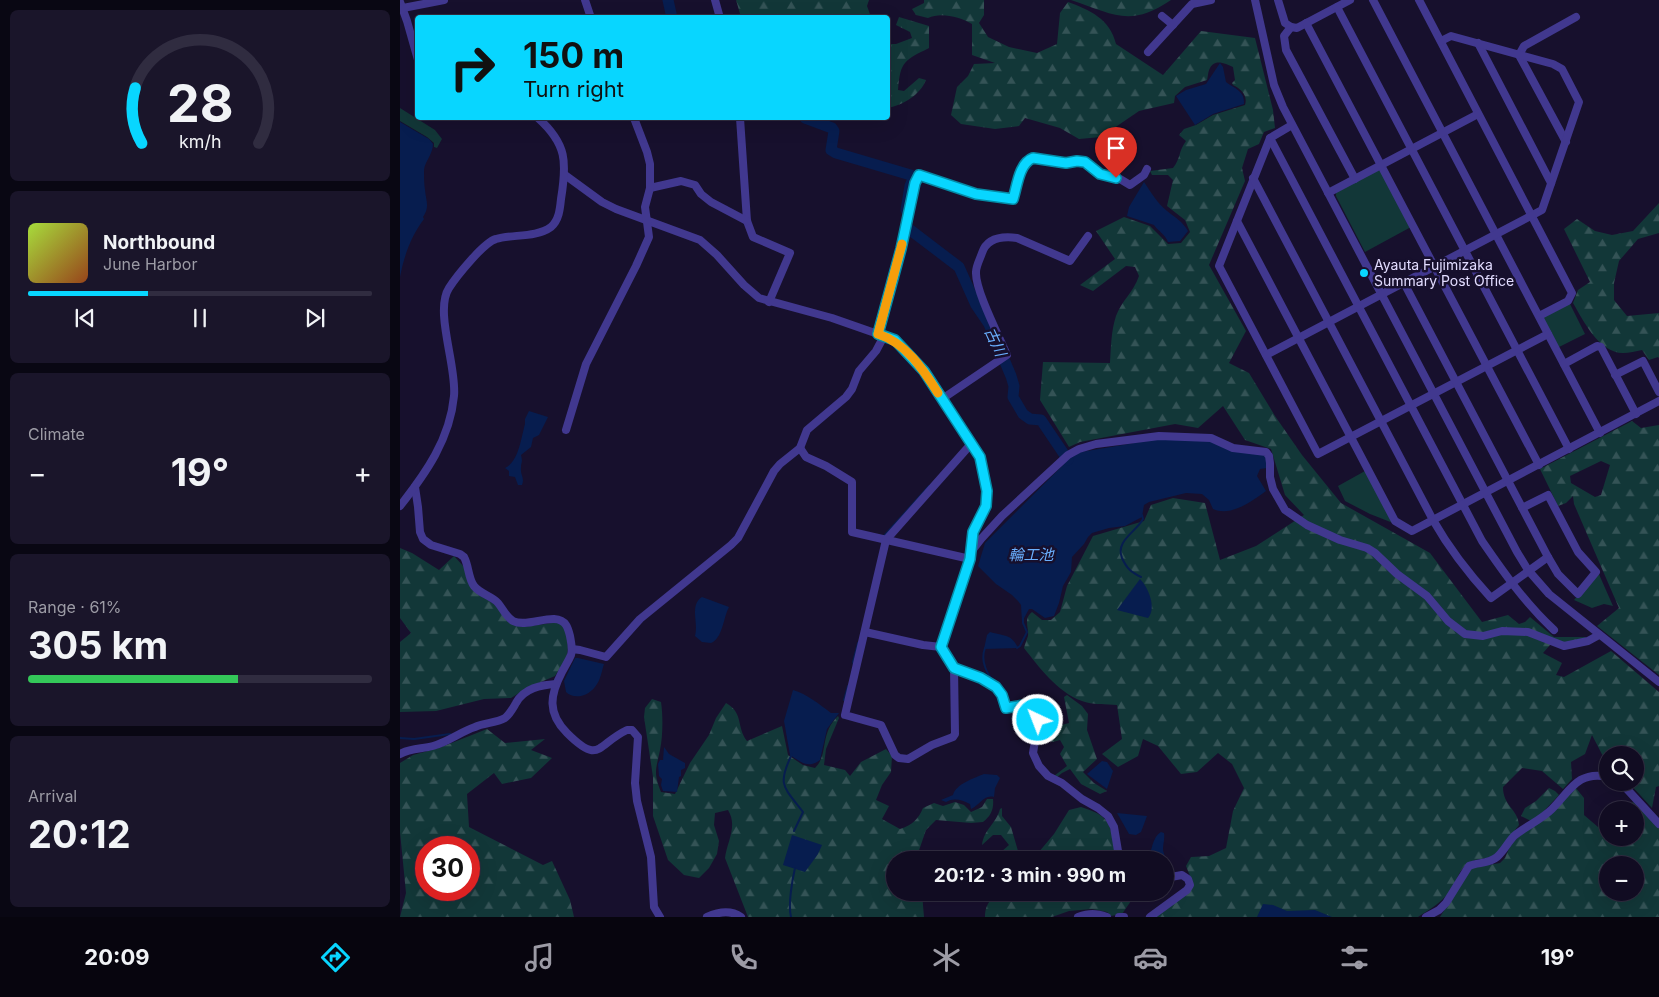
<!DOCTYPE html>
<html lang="en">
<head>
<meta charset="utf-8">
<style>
  :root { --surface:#110c22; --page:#1a152a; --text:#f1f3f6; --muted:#9c9ba5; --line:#302c40; --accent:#08d6ff }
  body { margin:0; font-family:Inter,"Noto Sans JP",sans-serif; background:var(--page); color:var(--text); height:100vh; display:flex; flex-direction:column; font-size:19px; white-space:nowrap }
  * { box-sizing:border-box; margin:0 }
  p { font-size:16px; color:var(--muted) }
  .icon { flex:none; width:28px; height:28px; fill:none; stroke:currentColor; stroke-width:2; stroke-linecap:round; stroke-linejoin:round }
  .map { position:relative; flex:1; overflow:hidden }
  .side { display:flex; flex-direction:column; gap:10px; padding:10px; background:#090713; width:400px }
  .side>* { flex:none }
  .banner { position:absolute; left:15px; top:15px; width:475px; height:105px; border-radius:5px; box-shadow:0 5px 20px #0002,0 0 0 1px var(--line); background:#08d6ff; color:#111; overflow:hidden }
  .tools { position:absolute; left:1199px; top:746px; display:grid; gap:10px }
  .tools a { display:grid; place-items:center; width:45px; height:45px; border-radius:50%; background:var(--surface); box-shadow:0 5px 20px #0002,0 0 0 1px var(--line); font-size:25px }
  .speed { position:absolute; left:15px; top:836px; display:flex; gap:10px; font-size:25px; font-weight:700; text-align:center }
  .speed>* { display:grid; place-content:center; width:65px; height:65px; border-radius:50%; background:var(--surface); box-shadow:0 5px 20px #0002,0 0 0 1px var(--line); line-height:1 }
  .speed .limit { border:8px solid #d22; background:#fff; color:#111 }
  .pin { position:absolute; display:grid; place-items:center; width:42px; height:42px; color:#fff; margin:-51px -21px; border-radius:50% 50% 50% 0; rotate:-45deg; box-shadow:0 0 5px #0007 }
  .pin .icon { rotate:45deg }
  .me { position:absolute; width:55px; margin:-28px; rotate:317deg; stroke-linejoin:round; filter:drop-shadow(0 0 4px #0008) }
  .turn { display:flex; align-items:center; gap:18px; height:105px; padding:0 25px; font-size:22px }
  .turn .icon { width:65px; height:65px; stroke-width:2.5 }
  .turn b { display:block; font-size:35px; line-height:42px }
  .big { font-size:38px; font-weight:700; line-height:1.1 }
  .side .tile { flex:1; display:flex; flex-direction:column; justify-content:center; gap:8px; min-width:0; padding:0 18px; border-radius:8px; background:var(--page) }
  .side .dial { align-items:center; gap:0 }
  .dial svg { height:130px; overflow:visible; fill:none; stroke:var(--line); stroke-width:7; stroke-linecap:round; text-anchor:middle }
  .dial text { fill:var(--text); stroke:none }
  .song { display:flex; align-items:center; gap:15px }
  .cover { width:60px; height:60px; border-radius:8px; background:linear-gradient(135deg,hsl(80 70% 55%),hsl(20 70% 35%)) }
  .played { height:5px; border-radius:2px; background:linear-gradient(90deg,var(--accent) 35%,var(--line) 35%) }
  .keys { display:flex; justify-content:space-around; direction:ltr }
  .heat { display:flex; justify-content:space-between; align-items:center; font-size:28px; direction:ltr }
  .charge { height:8px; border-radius:4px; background:linear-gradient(90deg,#34c759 61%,var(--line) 0) }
  .trip { position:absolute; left:486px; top:851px; width:288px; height:50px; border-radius:25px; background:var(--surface); box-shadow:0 5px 20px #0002,0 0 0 1px var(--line); font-weight:700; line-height:50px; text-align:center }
  .dock { display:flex; height:80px; justify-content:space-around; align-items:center; background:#07050e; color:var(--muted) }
  .dock .icon { width:35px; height:35px }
  .dock .active { color:var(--accent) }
  .dock b { font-size:22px; color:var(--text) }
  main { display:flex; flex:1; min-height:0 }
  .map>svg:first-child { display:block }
</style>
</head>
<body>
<main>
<section class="side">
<div class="tile dial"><svg viewBox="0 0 100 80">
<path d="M14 69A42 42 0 1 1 86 69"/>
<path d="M14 69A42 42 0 0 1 10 35" stroke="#08d6ff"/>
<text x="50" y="56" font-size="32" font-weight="700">28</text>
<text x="50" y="72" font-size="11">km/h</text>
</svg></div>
<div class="tile">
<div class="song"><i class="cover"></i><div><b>Northbound</b><p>June Harbor</p></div></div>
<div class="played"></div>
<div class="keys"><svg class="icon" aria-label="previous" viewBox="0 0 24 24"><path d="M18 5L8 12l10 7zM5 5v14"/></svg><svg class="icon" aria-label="pause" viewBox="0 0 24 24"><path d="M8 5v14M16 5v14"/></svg><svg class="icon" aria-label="next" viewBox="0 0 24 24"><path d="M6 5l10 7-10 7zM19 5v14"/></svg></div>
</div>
<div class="tile"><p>Climate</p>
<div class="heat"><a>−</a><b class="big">19°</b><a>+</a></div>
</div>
<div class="tile"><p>Range · 61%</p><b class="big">305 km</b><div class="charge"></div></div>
<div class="tile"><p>Arrival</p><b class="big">20:12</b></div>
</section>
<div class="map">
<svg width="1259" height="917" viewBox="0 0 1259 917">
  <defs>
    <pattern id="forest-firs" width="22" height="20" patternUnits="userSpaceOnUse" patternTransform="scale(1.25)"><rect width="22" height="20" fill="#123738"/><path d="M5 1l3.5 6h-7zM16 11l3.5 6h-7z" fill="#345356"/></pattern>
  </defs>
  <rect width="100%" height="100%" fill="#17102d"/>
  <g fill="#123738">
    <path d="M0,108L35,130L42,139L37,148L34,147V143L27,137L0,121Z"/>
    <path d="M977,170L981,171L1011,227L965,252L936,196V192Z"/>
    <path d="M1169,302L1185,334L1159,347L1143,319L1144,315Z"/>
    <path d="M965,471L993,523L970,514L945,501L938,486Z"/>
    <path d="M1198,572L1213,606L1204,604L1192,608L1174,600Z"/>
  </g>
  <g fill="url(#forest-firs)" fill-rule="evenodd">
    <path d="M336,0H469L467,6L471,17H341Z"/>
    <path d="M524,0H584V15L579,23L588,37L609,47L637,53L657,44L660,13L668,2C690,10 710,19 716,44L763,75L801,31L855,38L873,110L875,128L864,132L859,144L848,149L842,168L845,181L809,265L846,331L829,363L849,373L875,416L902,455L941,503L1030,553L1082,622L1108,615L1119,624L1125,622L1130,617L1154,637H1185L1186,639L1150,645L1143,653L1162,663L1156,675L1164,677L1211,651L1259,692V786L1256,787L1252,808L1229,783L1235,782V755H1208L1207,764L1192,735L1185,754L1171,762L1172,779L1163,789L1142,771L1122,768L1103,787C1103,806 1118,809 1119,825C1112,833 1100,854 1091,857C1084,859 1075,859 1068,863C1058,870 1056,884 1049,893C1040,903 1029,910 1018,917H754L792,881L786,866L791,857L809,856L826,848L833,811L844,788L832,764L818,753L797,772L781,774L758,746L743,739L738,756L718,767L702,754L722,739L717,705C707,704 692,705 682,701C657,692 639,667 624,648C625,644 627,639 628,636C629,626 623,620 632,612L642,620H651L660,612L667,586L693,536L744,521L751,505L773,498L805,503L820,560L856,546L904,515L885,495L871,449L845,440L823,406L798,428L775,424L680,442L669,447L640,400L643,362L710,363C711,348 711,331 716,316C722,300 733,293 739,276L735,267L726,266L693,291L680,285L715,259L696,231L724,217L750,226L768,244L781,243L790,232L785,220L767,206L773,180L768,175H752L750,171L773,168C781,158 778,152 786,141L779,135L784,129L796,125L813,115L845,105C848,95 841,89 833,85L832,83L835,80L833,67C826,64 815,58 810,68C808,71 808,77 807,80L785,87L775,96L774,103L739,111L701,137L679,139L660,128L625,118L619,126L595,129L561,124L551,115L557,87L568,76L574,64L595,63L572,55V24C560,17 541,12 528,18L516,15L512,9L524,3Z"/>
    <path d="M671,0H771C730,28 713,14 671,0Z"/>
    <path d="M499,17L529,26V48C505,60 500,61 498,90L504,91L519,78L526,80C520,95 503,105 488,108V44H496L512,38L510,32L496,25Z"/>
    <path d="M1259,203V233L1238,239L1219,261L1214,283V300L1227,316L1259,313V358L1258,357L1249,360L1242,350C1236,351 1229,353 1223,353C1199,353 1183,320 1173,303L1178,290L1190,282L1164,229L1177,219L1195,231L1212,235L1233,231Z"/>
    <path d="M1232,421L1241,428L1259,425V675L1197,626L1219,608L1174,504L1173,496L1166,503L1158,506L1140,469ZM1201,461L1210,465L1201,495L1195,497L1171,483L1170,476Z"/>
    <path d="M0,548L12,553L39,570L54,556L65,568L74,590L95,605L114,625L124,627L159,622L166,629L168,647L167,657L155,676L129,687L111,698L84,699L36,711L0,712V642L11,633L0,618Z"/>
    <path d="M667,695L682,706L688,714L687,730L697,759L683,772L694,783L707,791L700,794L681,784L670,769L662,773L656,778L654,776L667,766L660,754L664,747L660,740L653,742L648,740L645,733L651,728L669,723L664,697Z"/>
    <path d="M252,699L261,702C263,715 263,736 260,750C256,770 253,772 261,792L275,794L290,763L309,735L316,718L326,703C344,713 336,727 347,741L382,726L388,755L403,765L415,768C429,755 419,734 438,716L439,718L426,749L424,765L445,770L450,776L461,762L486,749L492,756L491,772L482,785L476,800L489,806L482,819L500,829C512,825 518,820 523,808L534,803L543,806L555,802L564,805L571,812L582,807L587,799H593C594,809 591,816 583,822L571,823L536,820L526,830L516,859L518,860H495V892L522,893L524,917H348L325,858C327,842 338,826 328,810L315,813L314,825L319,841L317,854L309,868L299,878L284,875L268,860L253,816V777L244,717L245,708Z"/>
    <path d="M87,729L105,743L145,739L131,750L152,758L131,778L102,784L94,773L67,794L69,827L143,865L152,861L170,900L174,917H0L6,893L0,832V763L13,755L39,748ZM26,848H69V890H26Z"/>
    <path d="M1175,787L1184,798V815L1198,827L1207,820L1208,838H1235V810H1222L1233,802L1241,808L1259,828V917H1040L1071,868L1100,863L1105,858L1111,844ZM1208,865H1235V892H1208Z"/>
    <path d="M1149,788L1155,791L1159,795L1140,815L1131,821L1121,816L1125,808L1136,801Z"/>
    <path d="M681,807C702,814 710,818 713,841C714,848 715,855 719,860H592L609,845L601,835H593L582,845C584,829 596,824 600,809L602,808V816L611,827L618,851L633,859L654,834L669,810Z"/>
    <path d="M632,892H732L733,898L722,914L711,916L707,912L692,909L669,911L652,917H585C585,898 598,892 615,893C621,893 626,895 632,892Z"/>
  </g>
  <g fill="#071d4f">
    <path d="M820,63L823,67L826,82C835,89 845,91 844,104L813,114L795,125L776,96L786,90L806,84Z"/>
    <path d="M0,122L29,139L33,144C33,154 25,161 24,170C24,177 24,184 25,190C26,201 30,207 23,217L24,219C11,236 4,256 0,277Z"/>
    <path d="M744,182C751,192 757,203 767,211C776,218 782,221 788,231L780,241L768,242C765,234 759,232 754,225L727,216L729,207Z"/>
    <path d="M129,411L148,417L139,435L133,438L131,447L121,455C123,463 121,462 121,468C120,475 125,478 122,485H118L115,477L109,476V471L105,468C119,461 121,438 125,424V419Z"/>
    <path d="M784,439H810L864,455L867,460V468L860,469L857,476L866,491C851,502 830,517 813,509L809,500L802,494L786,493L749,502L744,505L742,517L725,526L709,528L692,533L688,537L684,544L672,557L671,572L663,586L659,603L654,616L645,618L632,609H629L622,622L621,605L618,601L612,595L596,584L578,566L585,543L668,460L680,452L687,451L752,440Z"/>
    <path d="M740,579C748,587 757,608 748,618L717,610Z"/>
    <path d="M302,597L329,607C323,618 323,638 311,643L302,642L295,636C299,623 289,605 302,597Z"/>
    <path d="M590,632C604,636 612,634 618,648L584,649L587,635Z"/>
    <path d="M175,658H178L204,664C202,670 201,678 197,684C191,695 175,701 166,692L164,681Z"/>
    <path d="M393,690C407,694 419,704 431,713H439L427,729L420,760C408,769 401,762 390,755L384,721Z"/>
    <path d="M264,747L269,754L285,763V768L281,770V776L279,777L277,792L263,791L261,785L262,779L259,776L258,764L260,760H263Z"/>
    <path d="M702,761L707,762L713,771L707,789L687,774Z"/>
    <path d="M584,774L597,775L600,778L595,788L594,797C584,794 580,805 571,809L570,804C562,800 554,797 546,802L541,800L553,795C556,784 574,778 584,774Z"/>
    <path d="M717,813L747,816L741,832L736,835L729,834Z"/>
    <path d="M761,832L764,833C765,838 763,844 763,850C764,855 766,857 765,862V860H748C752,851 752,837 761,832Z"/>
    <path d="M392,835L422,845L418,854L405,872L383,865Z"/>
    <path d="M863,904L873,905L887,911L915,910L932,917H857Z"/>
  </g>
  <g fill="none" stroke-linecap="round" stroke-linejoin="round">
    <g stroke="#071d4f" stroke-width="2">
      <path d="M484,536L529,486"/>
      <path d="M741,577C731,572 727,569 722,558C715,541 736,532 743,519L742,515"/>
      <path d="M585,648C580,661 587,675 596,684"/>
      <path d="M617,648L620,646L627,632L623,623V617"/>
      <path d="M454,665L453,662L458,643"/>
      <path d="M444,700L448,686"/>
      <path d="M0,738L14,739L50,734"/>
      <path d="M392,754C377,785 383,786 403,812L394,831"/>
      <path d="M391,917C388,905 392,881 395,868"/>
    </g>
    <g stroke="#071d4f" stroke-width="11">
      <path d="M268,0L272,18"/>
      <path d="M405,118L432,128L434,131L431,150L436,153L514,176L510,186L506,210"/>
      <path d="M509,229L559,267L576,305L589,324L611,376L614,386L613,397L623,414L630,419L641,420L668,460"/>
    </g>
    <g stroke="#41388f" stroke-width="8">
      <path d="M185,0L191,18"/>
      <path d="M315,0L320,18"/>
      <path d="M855,0L874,85L883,107L1117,552L1128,570L1149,594L1259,682"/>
      <path d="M878,0L885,23L891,27L897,28L950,0"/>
      <path d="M973,0L1200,433"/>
      <path d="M1019,0L1172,293L1168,301L1139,316"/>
      <path d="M0,2L7,21L18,60"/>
      <path d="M937,7L1169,449"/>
      <path d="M3,8L44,0"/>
      <path d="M762,16L773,25"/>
      <path d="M906,23L1139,465"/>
      <path d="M891,27L884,36L886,50L955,179"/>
      <path d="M1078,43L1151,183"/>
      <path d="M748,52L792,4L811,0"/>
      <path d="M340,118L347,221L353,237L390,253L369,302"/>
      <path d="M892,125L870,138L819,266L918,454L1148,334"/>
      <path d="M870,138L1082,541C1104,573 1125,603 1154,630"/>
      <path d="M1166,142L1119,55L1124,46L1176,17"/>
      <path d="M165,175L202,202L216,209L300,240L317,255L344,285L359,298L432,318L495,340L524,371L579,457L587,491V506L573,532L570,559L541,647L554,668L581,678L595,687L602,695L606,708L630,704L635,707L638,723L633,753L639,766L648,776L662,783L682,799L698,808L708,816L714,827L718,851L723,860"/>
      <path d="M853,178L1033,520C1050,550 1068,573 1091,598L1148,557"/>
      <path d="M250,188L281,181L295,185L301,194L311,202L347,221"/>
      <path d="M928,193L1078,114"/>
      <path d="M837,221L995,521L1012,531L1259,401"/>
      <path d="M1004,283L1148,557L1158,574L1178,594L1196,572L1178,552L1148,495L1122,508"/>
      <path d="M478,334L501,249L515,183L519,175C550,185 580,197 613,199L624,165L633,158L666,163L677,161L685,162L700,174L720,179L730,185L744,175L747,169"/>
      <path d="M866,355L1142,210L1179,102L1162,69L1153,64L1051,36L1041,41"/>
      <path d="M1164,364L1197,346L1201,347L1236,414"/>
      <path d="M1215,375L1243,361L1259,392"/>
      <path d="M542,399L607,355C599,336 575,290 576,272C576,266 580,259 582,253C587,238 602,236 617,238L670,261L688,236"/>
      <path d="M166,430L186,364L236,266L249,237L245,207L250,188V164L247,152L234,118"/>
      <path d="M400,448L406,457L426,466L452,482V532L570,559"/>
      <path d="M15,487L18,507L20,532L23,539L31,545L60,554L64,557C69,566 68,578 74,586C80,594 92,596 98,603C103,609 106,617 113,621C128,629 156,610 166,625C168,628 169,632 170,636C171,642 173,649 171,655C169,660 165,666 162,672C150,695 147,713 167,733C200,766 197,744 227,730H232L238,737L235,783L237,801L251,857L254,907L260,917"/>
      <path d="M0,506C26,473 50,439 54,396C57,366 34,311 49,288C56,277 84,242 96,239C112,234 136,238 151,227C159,220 160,209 161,199C167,162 167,144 138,118"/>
      <path d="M571,552L581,539L602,516L668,455L679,449L696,444L759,436L811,438L833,448L866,452L869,456L870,463V477L873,489L885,510L907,525L940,540L967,548L975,553L997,574L1027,596L1048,621L1065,634L1083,636L1102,631L1128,632L1164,646L1188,641L1199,635"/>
      <path d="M465,632L523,645L541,647"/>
      <path d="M172,649L180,650L206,657L240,619L331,545L338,538L374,471L380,464L400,448L407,430L446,397L452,389L459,371L476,351L484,336"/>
      <path d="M554,668L555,734L553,737L532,745L508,759L499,758L495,755L481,725L445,715L486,540L571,444"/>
      <path d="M0,754C10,748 22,749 33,746C50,741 60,732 75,727C84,723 96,723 105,718C110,714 113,708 116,703C124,688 141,685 156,684"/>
      <path d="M1219,782L1225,787L1259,824"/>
      <path d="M307,917C318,912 331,910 341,917"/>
      <path d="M678,917C689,913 696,913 707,917"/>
      <path d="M719,917H724"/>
      <path d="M750,917L787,890L790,885L788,879L782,875L765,878"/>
      <path d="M1026,917L1039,910L1046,903L1069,866C1078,862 1089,864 1097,857C1104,851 1108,842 1114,836C1126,826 1141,820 1152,809C1170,791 1178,770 1208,777"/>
    </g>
  </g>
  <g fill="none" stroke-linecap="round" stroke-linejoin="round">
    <defs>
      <path id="route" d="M638,720L635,707L630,704L606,708L602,695L596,687L581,678L554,668L541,647L570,559L573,532L586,506L587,491L580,457L524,371L495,340L478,334L501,249L515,183L519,175L576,194L613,199C617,187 619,163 633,158L666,163L677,161L685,162L700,174L716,178"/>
    </defs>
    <use href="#route" stroke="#058ba6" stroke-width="12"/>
    <use href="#route" stroke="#08d6ff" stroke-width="9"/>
    <path stroke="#f59e0b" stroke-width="9" d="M502,244L478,334C506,343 523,369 538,393"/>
  </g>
  <circle fill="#08d6ff" stroke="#17102d" stroke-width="2" cx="964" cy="273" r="5"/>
  <g text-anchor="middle" stroke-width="5" stroke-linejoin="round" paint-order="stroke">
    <g font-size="14" fill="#e2dcff" stroke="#17102d" text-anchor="start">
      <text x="974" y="270">Ayauta Fujimizaka<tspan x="974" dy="16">Summary Post Office</tspan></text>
    </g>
    <g font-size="15" font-style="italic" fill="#6ab0ff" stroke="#17102d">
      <text transform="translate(595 342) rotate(65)" y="5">古川</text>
      <text x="631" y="560">輪工池</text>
    </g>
  </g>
</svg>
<div class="tools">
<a><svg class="icon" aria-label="search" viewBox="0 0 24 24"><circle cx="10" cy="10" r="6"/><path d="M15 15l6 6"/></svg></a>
<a>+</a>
<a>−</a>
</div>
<div class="speed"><div class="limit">30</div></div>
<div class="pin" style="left:716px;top:178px;background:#d93025"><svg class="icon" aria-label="arrive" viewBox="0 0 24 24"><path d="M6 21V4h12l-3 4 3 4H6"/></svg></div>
<svg class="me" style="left:638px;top:720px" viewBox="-20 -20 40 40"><circle r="17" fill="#08d6ff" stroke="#fff" stroke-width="3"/><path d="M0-11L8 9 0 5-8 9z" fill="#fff"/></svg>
<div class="trip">20:12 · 3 min · 990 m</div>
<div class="banner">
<div class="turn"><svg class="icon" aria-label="right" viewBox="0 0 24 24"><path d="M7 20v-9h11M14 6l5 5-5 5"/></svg><div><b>150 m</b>Turn right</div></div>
</div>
</div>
</main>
<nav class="dock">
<b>20:09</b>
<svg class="icon active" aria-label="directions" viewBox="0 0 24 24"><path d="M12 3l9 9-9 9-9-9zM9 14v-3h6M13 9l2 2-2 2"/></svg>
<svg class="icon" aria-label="music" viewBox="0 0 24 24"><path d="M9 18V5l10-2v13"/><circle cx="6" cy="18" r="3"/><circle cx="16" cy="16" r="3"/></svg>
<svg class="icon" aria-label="phone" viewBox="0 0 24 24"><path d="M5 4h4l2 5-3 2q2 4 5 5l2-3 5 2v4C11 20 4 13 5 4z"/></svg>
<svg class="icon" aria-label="climate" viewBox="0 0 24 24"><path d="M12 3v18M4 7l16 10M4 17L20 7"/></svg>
<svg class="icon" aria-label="car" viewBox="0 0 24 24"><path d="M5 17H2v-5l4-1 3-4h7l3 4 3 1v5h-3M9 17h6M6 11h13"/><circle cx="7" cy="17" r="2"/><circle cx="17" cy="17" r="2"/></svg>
<svg class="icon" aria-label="filters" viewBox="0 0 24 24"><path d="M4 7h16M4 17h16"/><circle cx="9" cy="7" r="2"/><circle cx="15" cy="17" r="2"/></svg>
<b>19°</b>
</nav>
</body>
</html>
